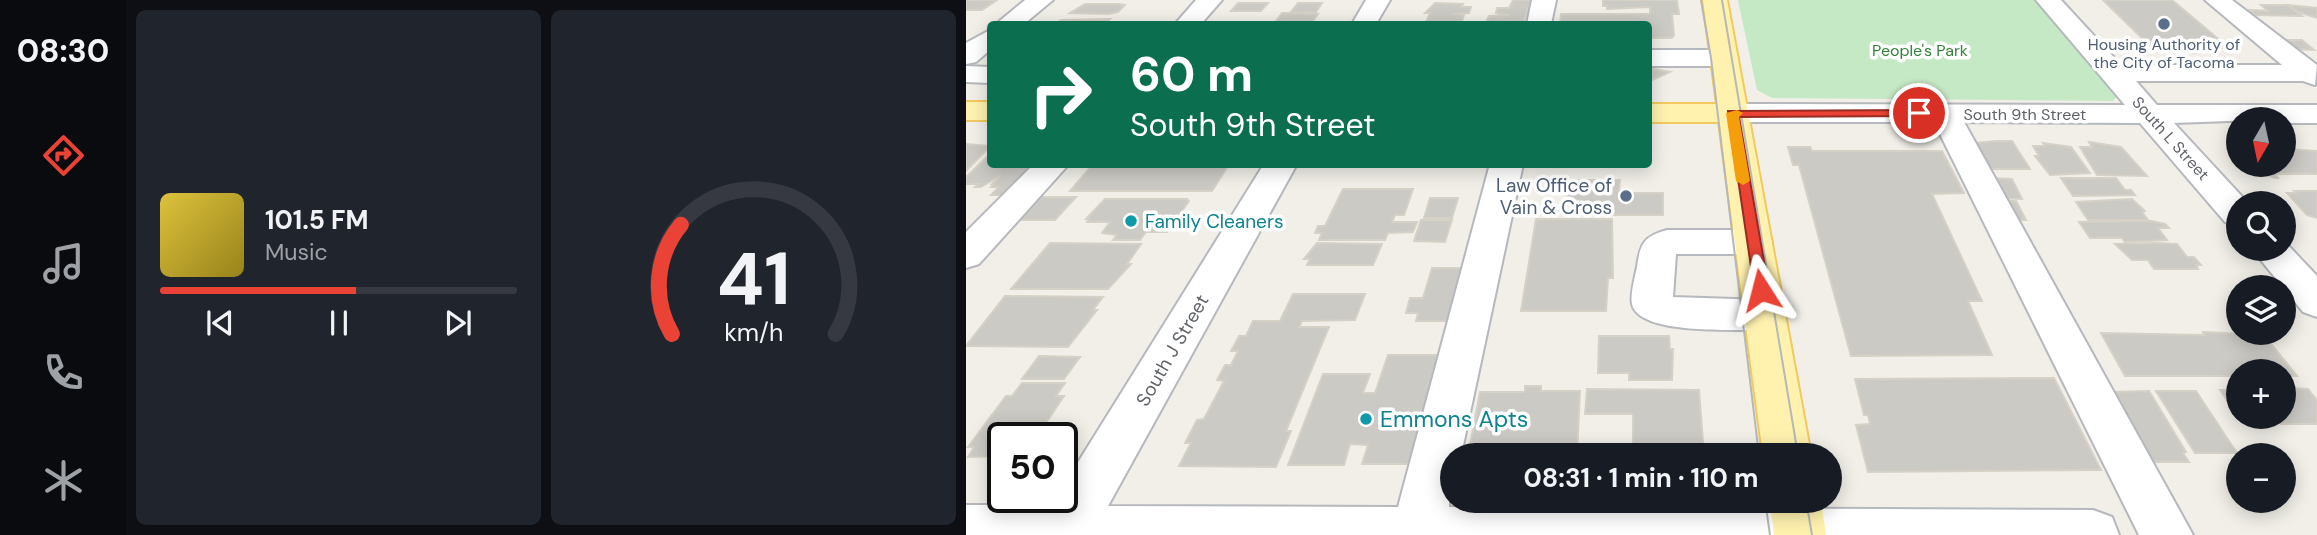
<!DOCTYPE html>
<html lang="en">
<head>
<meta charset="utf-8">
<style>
  :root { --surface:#171b24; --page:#20242c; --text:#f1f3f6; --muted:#9ea1a6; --line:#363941; --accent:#ea4335 }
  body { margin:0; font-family:"DM Sans",sans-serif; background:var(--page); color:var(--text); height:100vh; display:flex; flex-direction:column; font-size:26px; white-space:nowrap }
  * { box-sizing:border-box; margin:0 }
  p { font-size:23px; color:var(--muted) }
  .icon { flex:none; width:38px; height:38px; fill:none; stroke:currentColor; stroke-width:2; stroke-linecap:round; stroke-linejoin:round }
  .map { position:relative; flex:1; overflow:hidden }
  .details { display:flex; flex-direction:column; gap:10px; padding:10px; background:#0d0f14; width:840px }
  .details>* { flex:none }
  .top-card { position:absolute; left:21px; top:21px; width:665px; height:147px; border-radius:7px; box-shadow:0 4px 18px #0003; background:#0b6e4f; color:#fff; overflow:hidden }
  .needle { width:46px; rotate:189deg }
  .buttons { position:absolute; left:1260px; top:107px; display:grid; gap:14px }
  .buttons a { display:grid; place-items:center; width:70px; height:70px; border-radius:50%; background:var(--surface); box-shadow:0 4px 18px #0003; font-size:35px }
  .speed { position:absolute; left:21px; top:422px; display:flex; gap:14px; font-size:35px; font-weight:700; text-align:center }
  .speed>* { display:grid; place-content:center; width:91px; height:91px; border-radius:50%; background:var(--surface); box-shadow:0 4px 18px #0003; line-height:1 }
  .speed .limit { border:4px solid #111; border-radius:10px; background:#fff; color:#111 }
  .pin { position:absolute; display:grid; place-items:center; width:60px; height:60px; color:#fff; margin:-30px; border:4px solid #fff; border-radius:50%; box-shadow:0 2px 7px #0007 }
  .me { position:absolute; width:77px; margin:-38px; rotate:351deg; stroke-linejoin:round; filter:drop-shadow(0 0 5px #0008) }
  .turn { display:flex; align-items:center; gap:24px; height:147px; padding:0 28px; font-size:32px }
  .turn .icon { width:91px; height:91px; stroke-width:2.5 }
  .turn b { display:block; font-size:49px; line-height:60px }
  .details .widget { flex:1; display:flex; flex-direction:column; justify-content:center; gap:10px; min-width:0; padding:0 24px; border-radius:10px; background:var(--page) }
  .details .dial { align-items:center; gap:0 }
  .dial svg { height:182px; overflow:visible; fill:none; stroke:var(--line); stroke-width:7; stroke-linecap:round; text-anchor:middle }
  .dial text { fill:var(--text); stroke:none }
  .song { display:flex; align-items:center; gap:21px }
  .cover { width:84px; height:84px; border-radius:10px; background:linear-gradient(135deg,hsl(50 70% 55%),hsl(50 70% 35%)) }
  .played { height:7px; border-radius:4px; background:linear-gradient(90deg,var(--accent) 55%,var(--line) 55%) }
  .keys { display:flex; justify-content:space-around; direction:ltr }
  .details .tiles { flex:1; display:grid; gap:10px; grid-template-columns:repeat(2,1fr) }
  .trip { position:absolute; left:474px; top:443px; width:402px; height:70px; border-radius:35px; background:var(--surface); box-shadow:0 4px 18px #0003; font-weight:700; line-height:70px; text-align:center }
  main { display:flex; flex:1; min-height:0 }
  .menu { display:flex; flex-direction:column; width:126px; justify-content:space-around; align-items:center; background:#090b0e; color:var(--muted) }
  .menu .icon { width:49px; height:49px }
  .menu .active { color:var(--accent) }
  .menu b { font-size:32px; color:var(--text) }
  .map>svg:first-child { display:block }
</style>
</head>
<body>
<main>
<nav class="menu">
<b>08:30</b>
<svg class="icon active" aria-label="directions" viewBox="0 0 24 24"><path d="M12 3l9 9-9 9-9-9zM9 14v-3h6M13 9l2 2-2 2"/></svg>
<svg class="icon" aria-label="music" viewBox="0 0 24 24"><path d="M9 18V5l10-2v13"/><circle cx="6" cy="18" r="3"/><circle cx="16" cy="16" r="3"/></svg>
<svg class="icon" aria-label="phone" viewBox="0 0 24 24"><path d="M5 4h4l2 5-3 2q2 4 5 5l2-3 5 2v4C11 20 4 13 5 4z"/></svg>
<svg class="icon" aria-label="climate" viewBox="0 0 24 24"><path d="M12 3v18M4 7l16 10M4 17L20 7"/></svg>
</nav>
<section class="details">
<div class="tiles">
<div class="widget">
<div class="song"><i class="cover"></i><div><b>101.5 FM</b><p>Music</p></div></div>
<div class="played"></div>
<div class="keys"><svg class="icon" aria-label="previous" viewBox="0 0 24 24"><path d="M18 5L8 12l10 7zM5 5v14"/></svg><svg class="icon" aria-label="pause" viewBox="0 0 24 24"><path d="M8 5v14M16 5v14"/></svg><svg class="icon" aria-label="next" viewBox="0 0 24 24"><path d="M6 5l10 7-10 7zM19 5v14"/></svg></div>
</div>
<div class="widget dial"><svg viewBox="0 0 100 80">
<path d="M14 69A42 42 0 1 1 86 69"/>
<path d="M14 69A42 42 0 0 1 18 21" stroke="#ea4335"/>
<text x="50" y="56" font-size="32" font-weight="700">41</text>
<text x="50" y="72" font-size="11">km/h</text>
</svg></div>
</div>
</section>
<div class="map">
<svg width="1351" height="535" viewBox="0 0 1351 535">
  <rect width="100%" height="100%" fill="#f1efe8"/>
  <path fill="#c5e8c5" d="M772,0H1071L1152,94L1147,101L806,98L791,90Z"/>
  <g fill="#cccac5" stroke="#d6d1c6" stroke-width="2">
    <path d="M0,0H31L16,10H0Z"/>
    <path d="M547,0H565L557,24H519L523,16L543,15L530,13L531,8H543Z"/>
    <path d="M637,0H711L713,14H706L708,35L706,38H682V24H594L595,14H684V7L641,9V6H637Z"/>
    <path d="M1137,0H1206L1263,48H1226L1231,53L1186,48Z"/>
    <path d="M272,3H302L295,11H265Z"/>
    <path d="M332,3H356L350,12H325Z"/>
    <path d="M469,3L497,4L495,7H505L503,13L487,14L498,15L496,21L459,24L464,13H459Z"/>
    <path d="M119,4H153L159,5L152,12L142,14L104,13Z"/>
    <path d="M1295,5H1322L1336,16L1289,15L1284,10L1302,11Z"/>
    <path d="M1322,5L1351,8V18L1332,12Z"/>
    <path d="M316,13L352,14L345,24H308Z"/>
    <path d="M144,19L137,24H89L95,20Z"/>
    <path d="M1313,40H1336L1348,50L1324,49Z"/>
    <path d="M682,68L704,72L682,82Z"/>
    <path d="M1030,141H1046L1064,169H1022L1008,143Z"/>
    <path d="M1123,142L1155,147L1181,176L1131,175L1114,147H1126Z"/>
    <path d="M1077,143L1105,147L1124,173L1084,175L1069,156H1073L1067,146H1079Z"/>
    <path d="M0,144L24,146L0,171Z"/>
    <path d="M822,147H844L846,151H976L998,193L966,194L1016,301H1002L1026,355L885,356L833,165H827Z"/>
    <path d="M1318,149L1351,151V174H1309L1312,178H1309L1299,174L1294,164H1318Z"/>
    <path d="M24,154V164H75L42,195H25L33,187H25L28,184H26L35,175L15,187H9L13,184H0V177Z"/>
    <path d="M127,164H261L262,166L246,191H104Z"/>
    <path d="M1018,178L1046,179L1056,199L1027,198Z"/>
    <path d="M1095,178H1150L1159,190H1165L1169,195L1107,196Z"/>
    <path d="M613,180H654L653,193H697V215H609L611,200H600L601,188H612Z"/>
    <path d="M377,189H447L438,215H429L426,222H451L447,232L422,233L419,240H353L356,233H349L352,226H359Z"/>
    <path d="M1328,191H1351V218L1341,215L1321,193H1330Z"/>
    <path d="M71,197H110L89,220H49Z"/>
    <path d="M464,198H492L486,218H458Z"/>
    <path d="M139,199H221L223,201L201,232H180L174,240H147L151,235L136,233L144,222H121L123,219H120Z"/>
    <path d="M1166,199L1179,211L1176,212L1182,220H1122L1110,202Z"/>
    <path d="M1030,201H1050L1060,220H1040Z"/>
    <path d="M570,219H646L647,278H642L640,311H555Z"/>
    <path d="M455,220H486L479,242L448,241Z"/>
    <path d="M1185,221L1199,224L1203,228H1192L1201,240L1159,242L1156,238H1124L1113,222Z"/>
    <path d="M84,243L175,244L161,264H165L142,289H45Z"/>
    <path d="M351,243L416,244L407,265H341L344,259H338Z"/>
    <path d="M1191,243L1211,244L1221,257H1228L1235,265H1230L1232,269H1188L1182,260H1166L1149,244Z"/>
    <path d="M466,268H500L486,321H450L452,313H440L444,298H457Z"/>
    <path d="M327,294H399L389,320L336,321L333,327H363L320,431H325L310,467L213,466L225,443H219L231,420L238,419L258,381L251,380L259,365H265L272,351H265L273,336H280L287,321H314Z"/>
    <path d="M39,296L137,297L127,310H131L102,347L0,346Z"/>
    <path d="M1237,332L1298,335L1331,376H1318V371H1272V376H1159L1135,333L1238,335Z"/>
    <path d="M633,336H703L704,349H707L706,380H663V373H632Z"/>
    <path d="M422,355H476L449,464H396L402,445L384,444L378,465H322L357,374H404L397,393H409Z"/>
    <path d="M73,356L114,357L98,379H56Z"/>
    <path d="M1088,378L1135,470L902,472L890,425L904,424L902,415H898L889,379Z"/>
    <path d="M56,383H99L90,396H98L70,438H37V456L2,457L8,447H2L40,396H46Z"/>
    <path d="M559,386H575V391H614L611,455H502L514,392H559Z"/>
    <path d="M1318,388L1342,389L1351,400V424H1315L1311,418H1301L1304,422H1296L1292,416H1318Z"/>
    <path d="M621,389L733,390L738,455H667V414H619Z"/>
    <path d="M1254,390H1267L1272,398V416Z"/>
    <path d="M1183,391L1220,452L1217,453L1223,462H1183L1144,392Z"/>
    <path d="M1190,391H1230L1271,453H1229Z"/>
  </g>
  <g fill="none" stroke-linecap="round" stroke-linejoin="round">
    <defs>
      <g id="minor">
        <path d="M59,0H87L58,24H30Z"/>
        <path d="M230,0H256L235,24H209Z"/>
        <path d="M400,0H424L410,24H386Z"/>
        <path d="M566,0H590L585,24H561Z"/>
        <path d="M1070,0H1095L1155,65H1316L1239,0H1266L1351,65L1349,85L1337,81H1170L1191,105H1351V123H1318V119L1208,123L1282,203H1272V225L1259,222L1174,123L998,122L1227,535H1173L968,122H766L755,119L751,113L755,107L766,104L1159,105Z"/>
        <path d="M24,30V50L10,62L0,64V43Z"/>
        <path d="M682,50H758L768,52L772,58L768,64L758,66H682Z"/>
        <path d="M0,66L24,67V83L0,82Z"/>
        <path d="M68,164H103L13,264L0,268V232Z"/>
        <path d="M298,164H331L142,506L432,507L524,164H557L495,455H486L483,507L1127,510L1146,517L1153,535H0V505H86L91,497H96V488Z"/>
        <path d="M701,230H787L800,233L806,242L800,251L787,254H710L707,297L799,300L814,304L820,315L814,326L799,330C773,329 673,336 666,304C664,294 669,277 671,267C674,244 678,236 701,230Z"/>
        <path d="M1318,241L1351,276V317L1337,312L1285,248H1318Z"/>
      </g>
      <g id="major">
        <path d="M737,0H761L845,455H797L753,122H682V104H751Z"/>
        <rect x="0" y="102" width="24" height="18"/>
        <path d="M804,500H855L860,535H808Z"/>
      </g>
    </defs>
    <use href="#minor" stroke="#b5b8bc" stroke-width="4"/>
    <use href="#major" stroke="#f2c960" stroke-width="4"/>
    <use href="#minor" fill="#fff" fill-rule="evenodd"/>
    <use href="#major" fill="#fff2af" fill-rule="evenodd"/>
    <g stroke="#b6b7b8" stroke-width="2">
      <path d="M735,0L745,58L793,455"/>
      <path d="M756,0L832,455"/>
      <path d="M799,500L804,535"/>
      <path d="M840,500L846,535"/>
    </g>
  </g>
  <path fill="#ea4335" stroke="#982c22" stroke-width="2" d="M953,110L958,111V116L773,117L803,290L801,294H789L762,111Z"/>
  <path fill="#f59e0b" d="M771,110L777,113L773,117L784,181L777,185L770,181L760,113Z"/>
  <g fill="#5c6f8a" stroke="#fff" stroke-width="2.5">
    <circle cx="1198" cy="24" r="7"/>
    <circle cx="660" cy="196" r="7"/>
  </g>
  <g fill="#0f9aa8" stroke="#fff" stroke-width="2.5">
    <circle cx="165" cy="221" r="7"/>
    <circle cx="400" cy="419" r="7"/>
  </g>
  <g text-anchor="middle" stroke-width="7" stroke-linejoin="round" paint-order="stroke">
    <g font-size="16" fill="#4e5e75" stroke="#fff">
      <text x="1198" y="50">Housing Authority of<tspan x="1198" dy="18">the City of Tacoma</tspan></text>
    </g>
    <g font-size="16" fill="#348238" stroke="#fff">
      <text x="954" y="56">People's Park</text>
    </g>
    <g font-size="16" fill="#5f6368" stroke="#fff">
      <text x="1059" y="120">South 9th Street</text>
      <text transform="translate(1205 138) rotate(48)" y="6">South L Street</text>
    </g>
    <g font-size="19" fill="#4e5e75" stroke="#fff" text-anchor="end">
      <text x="646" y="192">Law Office of<tspan x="646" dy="22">Vain &amp; Cross</tspan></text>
    </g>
    <g font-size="19" fill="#0d838f" stroke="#fff" text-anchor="start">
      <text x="179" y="228">Family Cleaners</text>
    </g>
    <g font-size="19" fill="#5f6368" stroke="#fff">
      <text transform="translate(206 350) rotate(-60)" y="7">South J Street</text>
    </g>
    <g font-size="23" fill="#0d838f" stroke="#fff" text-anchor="start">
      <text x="414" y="427">Emmons Apts</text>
    </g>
  </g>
</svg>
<div class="buttons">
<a><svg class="needle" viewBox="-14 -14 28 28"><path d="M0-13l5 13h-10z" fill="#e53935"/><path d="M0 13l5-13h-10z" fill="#9ea1a6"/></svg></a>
<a><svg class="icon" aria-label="search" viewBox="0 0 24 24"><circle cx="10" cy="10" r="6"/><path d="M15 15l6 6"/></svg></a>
<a><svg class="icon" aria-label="layers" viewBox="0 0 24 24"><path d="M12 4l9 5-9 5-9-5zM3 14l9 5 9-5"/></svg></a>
<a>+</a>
<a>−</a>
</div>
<div class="speed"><div class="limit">50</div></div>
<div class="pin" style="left:953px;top:113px;background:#d93025"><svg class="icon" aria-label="arrive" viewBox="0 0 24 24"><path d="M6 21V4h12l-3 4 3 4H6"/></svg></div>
<svg class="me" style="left:795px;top:290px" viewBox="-20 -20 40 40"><path d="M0-17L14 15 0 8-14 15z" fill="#ea4335" stroke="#fff" stroke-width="4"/></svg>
<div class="trip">08:31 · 1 min · 110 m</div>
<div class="top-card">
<div class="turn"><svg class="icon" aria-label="right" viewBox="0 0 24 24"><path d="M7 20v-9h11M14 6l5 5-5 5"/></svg><div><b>60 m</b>South 9th Street</div></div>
</div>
</div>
</main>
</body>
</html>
